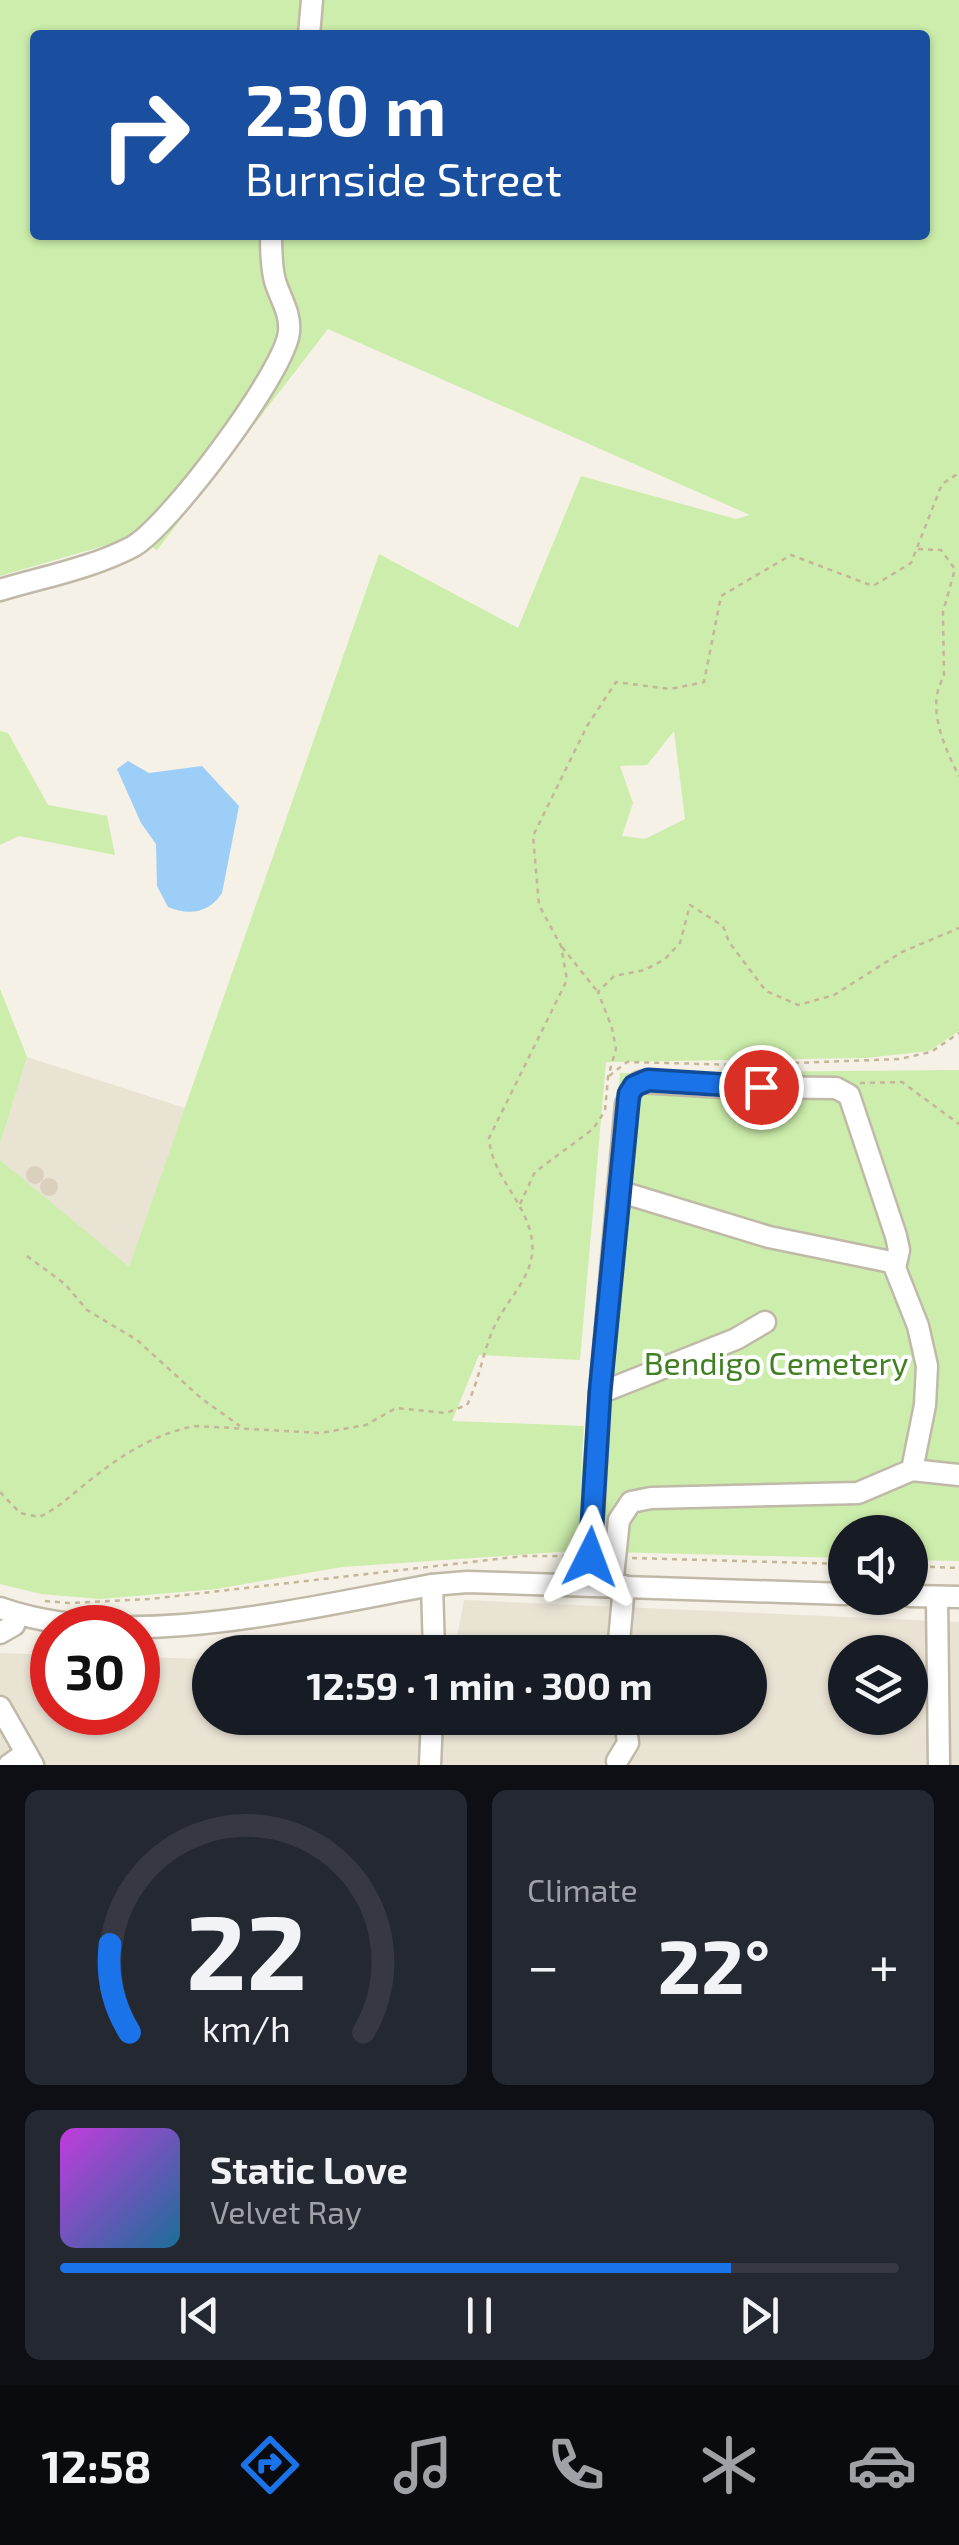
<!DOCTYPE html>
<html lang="en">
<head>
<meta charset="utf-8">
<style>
  :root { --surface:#171b24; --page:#242831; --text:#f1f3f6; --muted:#9ea1a6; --line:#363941; --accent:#1a73e8 }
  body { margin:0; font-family:"Exo 2",sans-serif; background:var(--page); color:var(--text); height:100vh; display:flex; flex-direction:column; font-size:38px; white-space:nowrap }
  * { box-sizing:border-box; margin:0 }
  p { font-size:32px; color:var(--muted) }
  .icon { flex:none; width:55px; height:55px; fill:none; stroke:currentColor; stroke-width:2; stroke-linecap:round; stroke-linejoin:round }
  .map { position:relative; height:1765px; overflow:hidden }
  .sheet { display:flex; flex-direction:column; gap:25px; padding:25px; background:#0d0f14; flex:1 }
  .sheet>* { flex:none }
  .top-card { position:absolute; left:30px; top:30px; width:900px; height:210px; border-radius:10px; box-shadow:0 2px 8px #0004; background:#1a4fa0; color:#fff; overflow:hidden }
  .fabs { position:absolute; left:828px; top:1515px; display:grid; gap:20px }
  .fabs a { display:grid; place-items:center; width:100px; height:100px; border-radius:50%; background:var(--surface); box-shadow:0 2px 8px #0004; font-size:50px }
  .speed { position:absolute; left:30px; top:1605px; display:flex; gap:20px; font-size:50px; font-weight:700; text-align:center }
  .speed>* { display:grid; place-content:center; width:130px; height:130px; border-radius:50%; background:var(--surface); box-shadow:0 2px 8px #0004; line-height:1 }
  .speed .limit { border:15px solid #d22; background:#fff; color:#111 }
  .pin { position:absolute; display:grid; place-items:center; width:85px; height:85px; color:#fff; margin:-42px; border:5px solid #fff; border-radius:50%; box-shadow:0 2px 10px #0007 }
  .me { position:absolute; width:110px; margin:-55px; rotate:3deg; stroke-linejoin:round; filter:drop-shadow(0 0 8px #0008) }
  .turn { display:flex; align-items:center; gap:35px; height:210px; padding:0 50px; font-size:45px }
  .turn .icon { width:130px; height:130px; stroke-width:2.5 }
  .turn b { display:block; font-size:70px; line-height:85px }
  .big { font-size:75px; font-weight:700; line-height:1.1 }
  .sheet .tile { flex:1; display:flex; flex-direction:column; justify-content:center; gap:15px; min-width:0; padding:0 35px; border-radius:15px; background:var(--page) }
  .sheet .dial { align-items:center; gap:0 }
  .dial svg { height:260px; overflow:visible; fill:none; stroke:var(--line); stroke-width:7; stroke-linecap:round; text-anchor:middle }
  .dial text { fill:var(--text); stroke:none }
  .song { display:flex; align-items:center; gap:30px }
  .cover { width:120px; height:120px; border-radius:15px; background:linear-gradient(135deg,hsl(290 70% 55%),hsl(200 70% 35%)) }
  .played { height:10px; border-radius:5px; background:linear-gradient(90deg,var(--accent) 80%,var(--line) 80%) }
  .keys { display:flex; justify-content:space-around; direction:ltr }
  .heat { display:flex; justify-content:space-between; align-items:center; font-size:55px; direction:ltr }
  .sheet .tiles { flex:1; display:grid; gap:25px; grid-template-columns:1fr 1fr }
  .tile:last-child { grid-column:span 2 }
  .trip { position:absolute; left:192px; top:1635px; width:575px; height:100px; border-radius:50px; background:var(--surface); box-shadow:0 2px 8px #0004; font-weight:700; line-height:100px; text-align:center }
  .menu { display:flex; height:160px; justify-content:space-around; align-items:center; background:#090b0e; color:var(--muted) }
  .menu .icon { width:70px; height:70px }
  .menu .active { color:var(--accent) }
  .menu b { font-size:45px; color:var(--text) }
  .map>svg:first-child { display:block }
</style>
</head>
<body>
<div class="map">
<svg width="959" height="1765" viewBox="0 0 959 1765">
  <rect width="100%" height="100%" fill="#f5f1e6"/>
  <g fill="#e9e3d4" fill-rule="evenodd">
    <path d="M27,1057L185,1108L129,1268L0,1160V1144Z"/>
    <path d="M464,1600L959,1622V1765H0V1653L52,1655V1712H138V1657L210,1659V1718H750V1652H454ZM845,1652H910V1718H845Z"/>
  </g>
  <g fill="#ccedab" fill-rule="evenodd">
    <path d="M0,0H959V1031L929,1051L866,1058L606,1062L580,1360L479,1355L452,1421L584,1426L580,1487L620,1073L959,1070V1561L910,1560V1532H845V1558L574,1551L342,1567L216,1589L101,1599L41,1594L0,1584V1160L129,1267L379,554L518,628L581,476L736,519L750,515L328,329L157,550L134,537L0,576ZM35,35H925V235H35ZM674,731L685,819L645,839L622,836L633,803L620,766L647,765Z"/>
    <path d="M0,731L8,733L48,805L107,816L115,855L19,836L0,845Z"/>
    <path d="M0,989L27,1057L0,1144Z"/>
  </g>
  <path fill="#9ccef8" d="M128,761L149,773L202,766L239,806L222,893C209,913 189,916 168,907L157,886L156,844L141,823L117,769Z"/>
  <g fill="#dbd0bd">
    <circle cx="35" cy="1175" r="9"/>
    <circle cx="49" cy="1187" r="9"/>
  </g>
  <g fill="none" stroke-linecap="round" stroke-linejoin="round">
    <defs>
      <g id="minor">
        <path d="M309,35L312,0"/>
        <path d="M0,590C43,577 92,568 132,547C168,528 285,372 289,332C291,313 280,298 275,281C271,266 271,250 271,235"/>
        <path d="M618,1191L769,1237L896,1263"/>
        <path d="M600,1393L736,1339L765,1322"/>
        <path d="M432,1585L434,1652"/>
        <path d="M589,1585L600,1393L626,1104L634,1086L640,1082L724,1087L836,1088L849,1095L896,1236L899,1250L895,1268L918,1326L927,1366L925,1405L912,1470"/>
        <path d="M612,1586L619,1520L631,1502L651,1498L858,1493L912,1470L959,1475"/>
        <path d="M910,1596L959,1597"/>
        <path d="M937,1597L939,1765"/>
        <path d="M0,1608C126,1653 303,1608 432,1585L467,1582L845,1594"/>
        <path d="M0,1633L14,1625"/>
        <path d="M618,1652L624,1586"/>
        <path d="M0,1707L33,1765"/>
        <path d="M617,1761L628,1743L625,1718"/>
        <path d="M9,1765L26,1753"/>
        <path d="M430,1765L432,1718"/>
      </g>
    </defs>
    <use href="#minor" stroke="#c1b9a8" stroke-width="25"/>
    <g stroke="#c4b697" stroke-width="2.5" stroke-dasharray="5 5" stroke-linecap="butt">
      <path d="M918,549L941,550L955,569L943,612L944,677C925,705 945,749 959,776"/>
      <path d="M562,947L597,991"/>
      <path d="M609,1076L627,1062L742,1065L899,1059L931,1052L959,1033"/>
      <path d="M860,1083L902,1082L959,1124"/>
      <path d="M520,1204L535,1172L593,1129L605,1111L608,1077L616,1049L612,1028L598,992L614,976L645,970L665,959L680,943L690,905L723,926L729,942L766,991L798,1005L834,995L902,952L959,928"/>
      <path d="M27,1256L65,1284L87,1310L137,1340L202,1399L240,1426"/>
      <path d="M0,1492L20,1513L39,1517C57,1509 69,1497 84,1485C117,1458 154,1433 196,1426L321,1433L366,1425L396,1408L446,1413L467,1405C480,1379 483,1349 496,1323C512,1292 541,1270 530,1231C521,1197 492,1175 489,1138L567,980L561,946L539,905L533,836L587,726L616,682L670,689L704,682L721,596L791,555L873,586L911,563L942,484L959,473"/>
      <path d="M632,1558L845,1564"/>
      <path d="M910,1566L959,1568"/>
      <path d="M45,1601L69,1603L150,1599L523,1556H574"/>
    </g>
    <use href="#minor" stroke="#fff" stroke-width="20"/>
  </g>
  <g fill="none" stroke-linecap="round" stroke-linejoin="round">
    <defs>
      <path id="route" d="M590,1557L600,1392L629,1094L634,1086L648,1080L761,1087"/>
    </defs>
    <use href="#route" stroke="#114b97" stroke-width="25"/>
    <use href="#route" stroke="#1a73e8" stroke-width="18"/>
  </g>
  <g text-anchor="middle" stroke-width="8" stroke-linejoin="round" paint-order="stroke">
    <g font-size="32" fill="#418022" stroke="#fff">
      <text x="776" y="1375">Bendigo Cemetery</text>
    </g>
  </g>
</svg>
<div class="fabs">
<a><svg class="icon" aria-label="sound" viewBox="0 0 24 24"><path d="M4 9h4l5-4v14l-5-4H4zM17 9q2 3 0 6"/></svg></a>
<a><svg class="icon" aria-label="layers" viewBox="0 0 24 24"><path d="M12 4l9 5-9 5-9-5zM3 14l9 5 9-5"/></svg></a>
</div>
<div class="speed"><div class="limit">30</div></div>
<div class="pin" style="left:761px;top:1087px;background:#d93025"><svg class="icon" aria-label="arrive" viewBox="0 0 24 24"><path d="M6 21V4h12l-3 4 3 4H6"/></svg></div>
<svg class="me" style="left:590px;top:1557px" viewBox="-20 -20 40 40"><path d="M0-17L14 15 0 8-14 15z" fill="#1a73e8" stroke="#fff" stroke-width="4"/></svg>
<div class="trip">12:59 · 1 min · 300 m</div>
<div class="top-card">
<div class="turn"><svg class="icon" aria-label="right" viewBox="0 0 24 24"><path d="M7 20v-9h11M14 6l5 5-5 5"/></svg><div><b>230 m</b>Burnside Street</div></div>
</div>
</div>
<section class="sheet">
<div class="tiles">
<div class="tile dial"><svg viewBox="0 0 100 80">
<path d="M14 69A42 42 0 1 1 86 69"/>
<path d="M14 69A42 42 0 0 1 8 42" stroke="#1a73e8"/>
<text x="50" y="56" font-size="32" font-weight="700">22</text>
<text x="50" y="72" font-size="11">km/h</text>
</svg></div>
<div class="tile"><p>Climate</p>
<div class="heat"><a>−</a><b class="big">22°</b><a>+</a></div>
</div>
<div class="tile">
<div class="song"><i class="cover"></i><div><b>Static Love</b><p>Velvet Ray</p></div></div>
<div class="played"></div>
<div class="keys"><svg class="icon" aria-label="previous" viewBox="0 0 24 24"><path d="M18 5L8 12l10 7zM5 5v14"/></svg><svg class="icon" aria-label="pause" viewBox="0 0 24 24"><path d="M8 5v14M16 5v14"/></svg><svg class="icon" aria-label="next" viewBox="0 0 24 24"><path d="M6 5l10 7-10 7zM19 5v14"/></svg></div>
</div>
</div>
</section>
<nav class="menu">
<b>12:58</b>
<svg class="icon active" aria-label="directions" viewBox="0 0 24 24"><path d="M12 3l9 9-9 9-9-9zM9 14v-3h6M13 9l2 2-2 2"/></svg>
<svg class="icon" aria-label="music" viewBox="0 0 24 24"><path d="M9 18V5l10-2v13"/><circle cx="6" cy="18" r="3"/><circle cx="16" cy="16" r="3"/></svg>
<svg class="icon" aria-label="phone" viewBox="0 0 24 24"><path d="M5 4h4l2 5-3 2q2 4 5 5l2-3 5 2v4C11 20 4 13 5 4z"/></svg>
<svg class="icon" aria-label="climate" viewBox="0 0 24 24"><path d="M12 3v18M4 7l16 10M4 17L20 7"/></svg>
<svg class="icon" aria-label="car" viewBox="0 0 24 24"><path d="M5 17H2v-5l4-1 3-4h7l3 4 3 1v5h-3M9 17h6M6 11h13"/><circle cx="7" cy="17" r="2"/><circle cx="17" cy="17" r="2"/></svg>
</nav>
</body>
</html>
